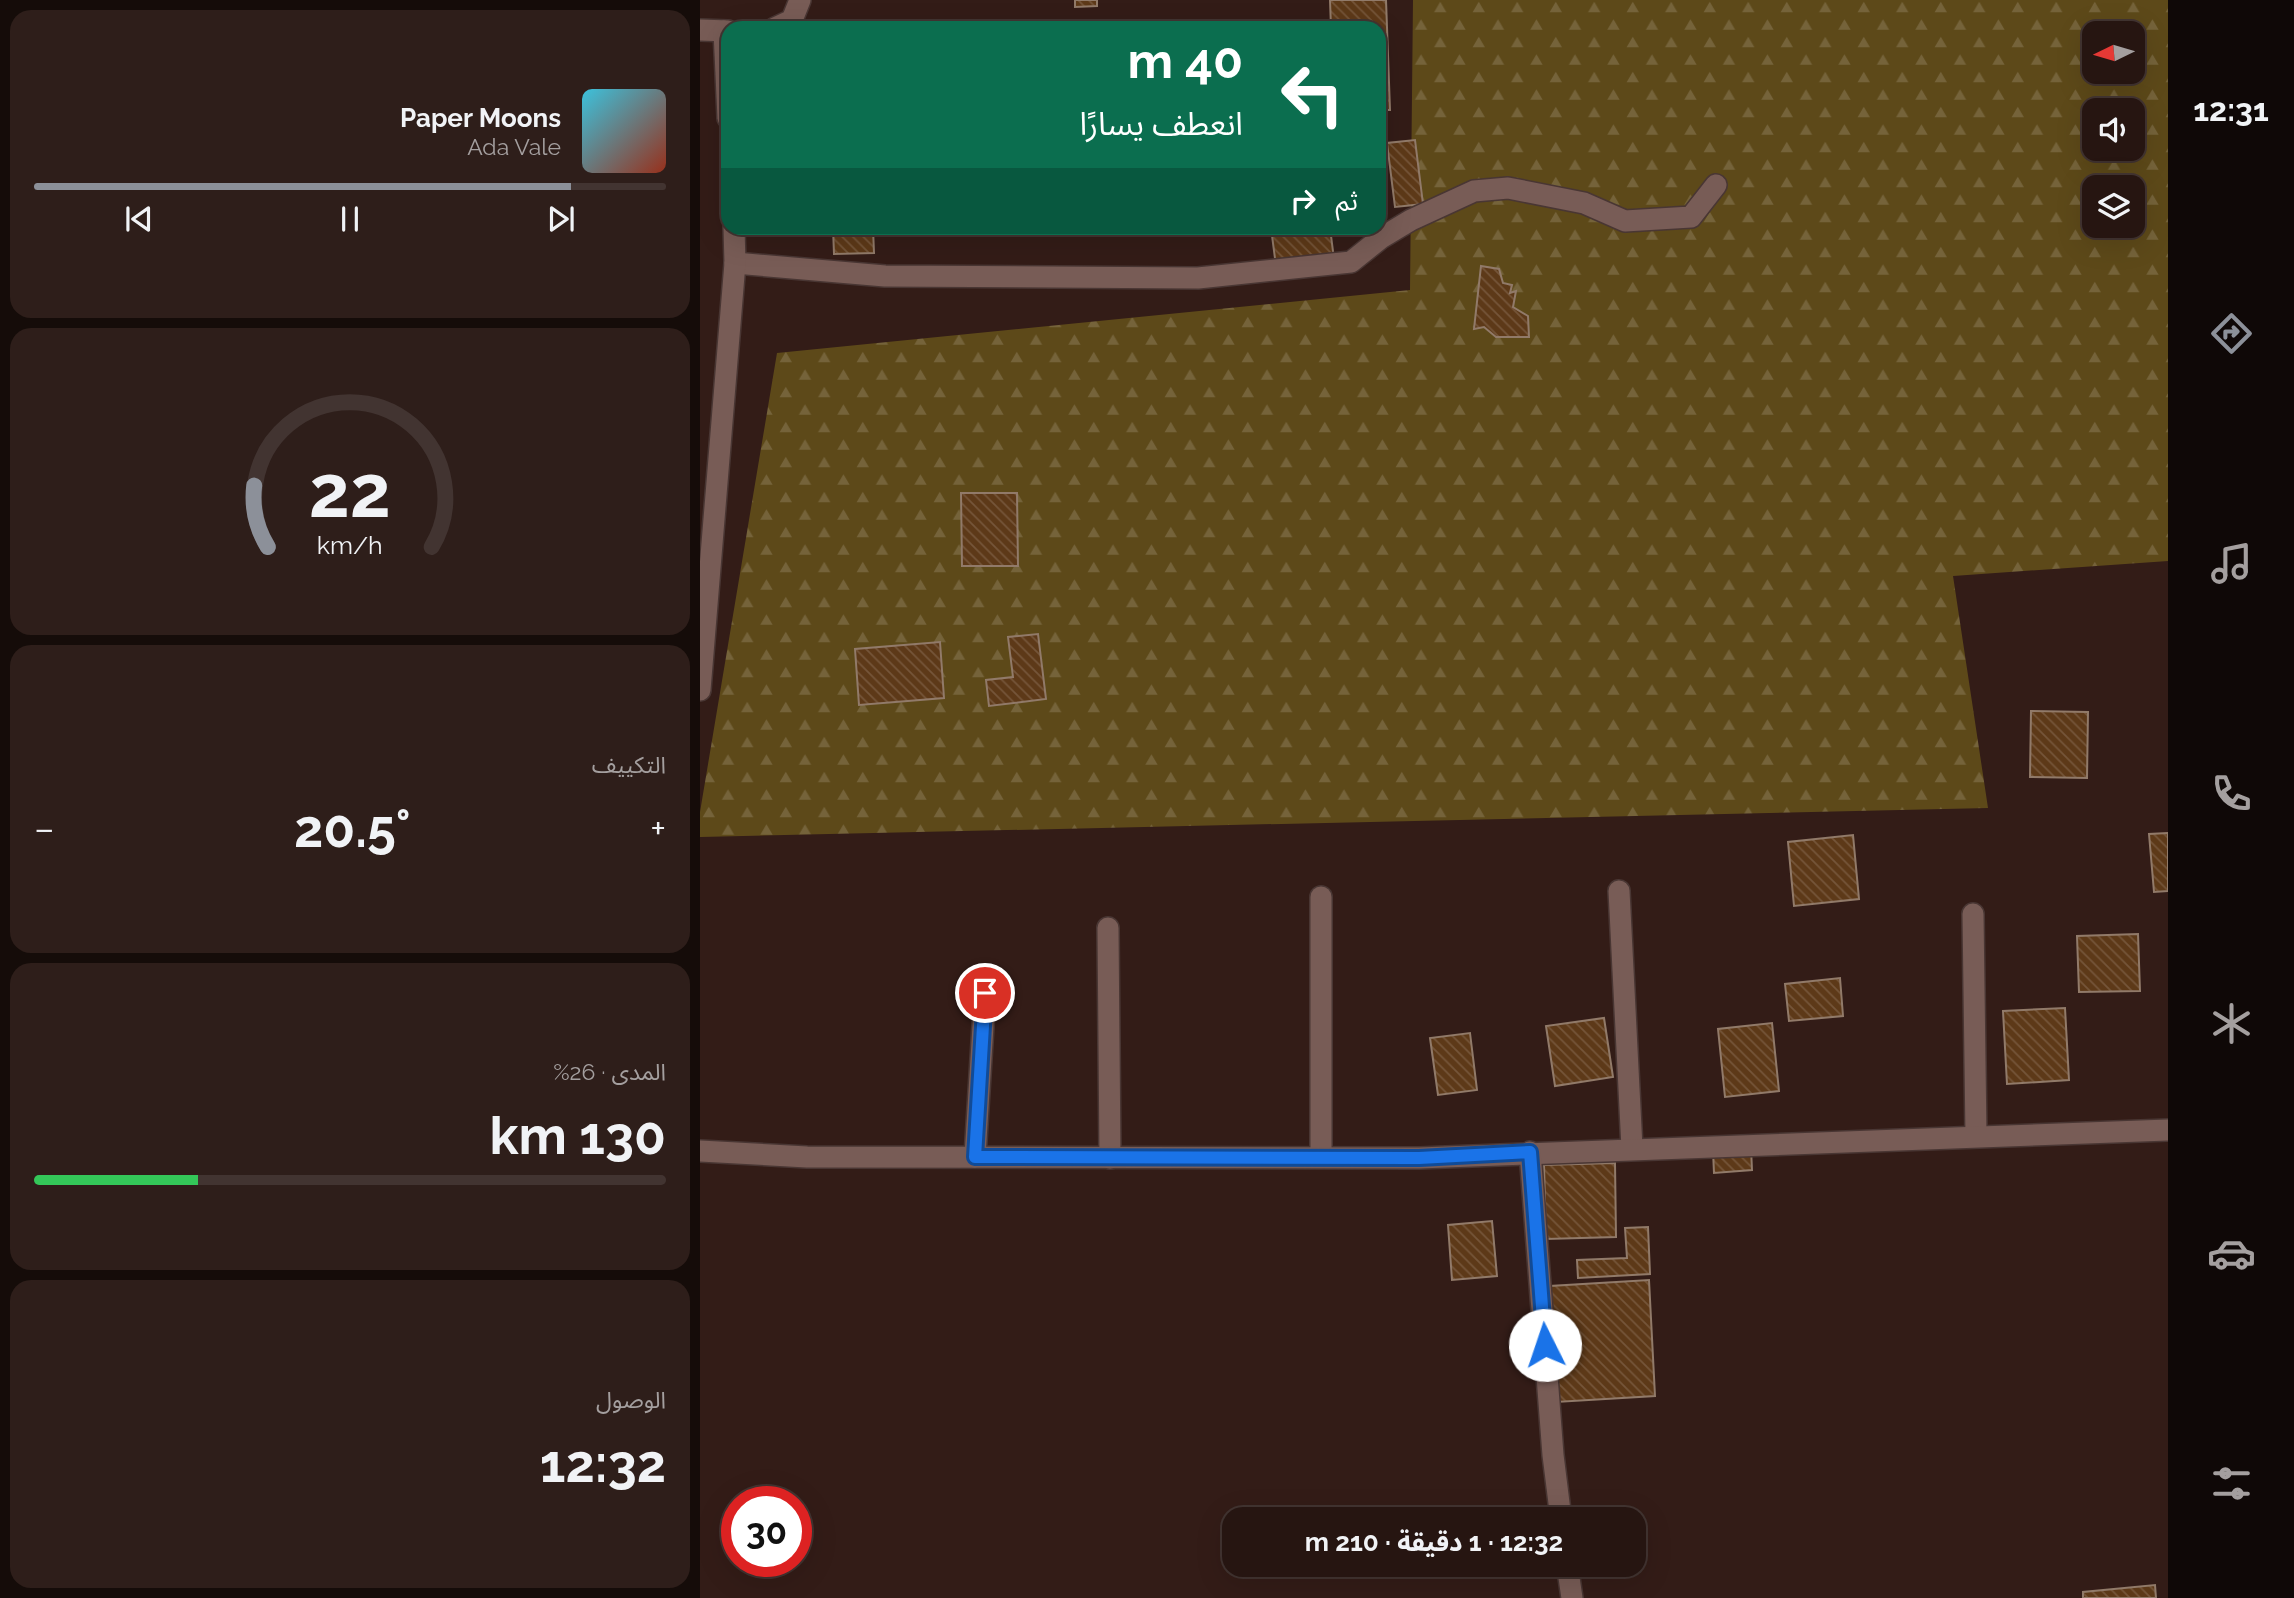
<!DOCTYPE html>
<html lang="ar">
<head>
<meta charset="utf-8">
<style>
  :root { --surface:#261511; --page:#2e1e1a; --text:#f1f3f6; --muted:#a49f9f; --line:#423431; --accent:#8c9099 }
  body { margin:0; font-family:Raleway,"Noto Sans Arabic",sans-serif; background:var(--page); color:var(--text); direction:rtl; height:100vh; display:flex; flex-direction:column; font-size:26px; white-space:nowrap }
  * { box-sizing:border-box; margin:0 }
  p { font-size:23px; color:var(--muted) }
  .icon { flex:none; width:38px; height:38px; fill:none; stroke:currentColor; stroke-width:2; stroke-linecap:round; stroke-linejoin:round }
  .map { position:relative; flex:1; overflow:hidden; direction:ltr }
  .drawer { display:flex; flex-direction:column; gap:10px; padding:10px; background:#150c09; width:700px }
  .drawer>* { flex:none }
  .guide { position:absolute; left:21px; top:21px; width:665px; height:214px; border-radius:21px; box-shadow:0 7px 28px #0002,0 0 0 2px var(--line); direction:rtl; background:#0b6e4f; color:#fff; overflow:hidden }
  .needle { width:46px; rotate:265deg }
  .buttons { position:absolute; left:1382px; top:21px; display:grid; gap:14px }
  .buttons a { display:grid; place-items:center; width:63px; height:63px; border-radius:14px; background:var(--surface); box-shadow:0 7px 28px #0002,0 0 0 2px var(--line); font-size:35px }
  .speed { position:absolute; left:21px; top:1486px; display:flex; gap:14px; font-size:35px; font-weight:700; text-align:center }
  .speed>* { display:grid; place-content:center; width:91px; height:91px; border-radius:50%; background:var(--surface); box-shadow:0 7px 28px #0002,0 0 0 2px var(--line); line-height:1 }
  .speed .limit { border:10px solid #d22; background:#fff; color:#111 }
  .pin { position:absolute; display:grid; place-items:center; width:60px; height:60px; color:#fff; margin:-30px; border:4px solid #fff; border-radius:50%; box-shadow:0 2px 7px #0007 }
  .me { position:absolute; width:77px; margin:-38px; rotate:356deg; stroke-linejoin:round; filter:drop-shadow(0 0 5px #0008) }
  .turn { display:flex; align-items:center; gap:24px; height:147px; padding:0 28px; font-size:32px }
  .turn .icon { width:91px; height:91px; stroke-width:2.5 }
  .turn b { display:block; font-size:49px; line-height:60px }
  .then { display:flex; align-items:center; height:66px; padding:0 28px; background:#0003; gap:14px; font-size:26px }
  .big { font-size:52px; font-weight:700; line-height:1.1 }
  .drawer .widget { flex:1; display:flex; flex-direction:column; justify-content:center; gap:10px; min-width:0; padding:0 24px; border-radius:21px; background:var(--page) }
  .drawer .dial { align-items:center; gap:0 }
  .dial svg { height:182px; overflow:visible; fill:none; stroke:var(--line); stroke-width:7; stroke-linecap:round; text-anchor:middle }
  .dial text { fill:var(--text); stroke:none }
  .song { display:flex; align-items:center; gap:21px }
  .cover { width:84px; height:84px; border-radius:10px; background:linear-gradient(135deg,hsl(190 70% 55%),hsl(10 70% 35%)) }
  .played { height:7px; border-radius:4px; background:linear-gradient(90deg,var(--accent) 85%,var(--line) 85%) }
  .keys { display:flex; justify-content:space-around; direction:ltr }
  .heat { display:flex; justify-content:space-between; align-items:center; font-size:38px; direction:ltr }
  .charge { height:10px; border-radius:5px; background:linear-gradient(90deg,#34c759 26%,var(--line) 0) }
  .trip { position:absolute; left:522px; top:1507px; width:424px; height:70px; border-radius:21px; background:var(--surface); box-shadow:0 7px 28px #0002,0 0 0 2px var(--line); font-weight:700; line-height:70px; text-align:center; direction:rtl }
  main { display:flex; flex:1; min-height:0 }
  .menu { display:flex; flex-direction:column; width:126px; justify-content:space-around; align-items:center; background:#0f0807; color:var(--muted) }
  .menu .icon { width:49px; height:49px }
  .menu .current { color:var(--accent) }
  .menu b { font-size:32px; color:var(--text) }
  .map>svg:first-child { display:block }
</style>
</head>
<body>
<main>
<nav class="menu">
<b>12:31</b>
<svg class="icon current" aria-label="directions" viewBox="0 0 24 24"><path d="M12 3l9 9-9 9-9-9zM9 14v-3h6M13 9l2 2-2 2"/></svg>
<svg class="icon" aria-label="music" viewBox="0 0 24 24"><path d="M9 18V5l10-2v13"/><circle cx="6" cy="18" r="3"/><circle cx="16" cy="16" r="3"/></svg>
<svg class="icon" aria-label="phone" viewBox="0 0 24 24"><path d="M5 4h4l2 5-3 2q2 4 5 5l2-3 5 2v4C11 20 4 13 5 4z"/></svg>
<svg class="icon" aria-label="climate" viewBox="0 0 24 24"><path d="M12 3v18M4 7l16 10M4 17L20 7"/></svg>
<svg class="icon" aria-label="car" viewBox="0 0 24 24"><path d="M5 17H2v-5l4-1 3-4h7l3 4 3 1v5h-3M9 17h6M6 11h13"/><circle cx="7" cy="17" r="2"/><circle cx="17" cy="17" r="2"/></svg>
<svg class="icon" aria-label="filters" viewBox="0 0 24 24"><path d="M4 7h16M4 17h16"/><circle cx="9" cy="7" r="2"/><circle cx="15" cy="17" r="2"/></svg>
</nav>
<div class="map">
<svg width="1468" height="1598" viewBox="0 0 1468 1598">
  <defs>
    <pattern id="forest-firs" width="22" height="20" patternUnits="userSpaceOnUse" patternTransform="scale(1.75)"><rect width="22" height="20" fill="#5d4919"/><path d="M5 1l3.5 6h-7zM16 11l3.5 6h-7z" fill="#75633a"/></pattern>
    <pattern id="building-back-hatch" width="6" height="6" patternUnits="userSpaceOnUse" patternTransform="scale(1.75)"><rect width="6" height="6" fill="#5d3918"/><path d="M-1 5l2 2M0 0l6 6M5-1l2 2" fill="none" stroke="#755539"/></pattern>
  </defs>
  <rect width="100%" height="100%" fill="#331c17"/>
  <path fill="url(#forest-firs)" fill-rule="evenodd" d="M713,0H1468V561L1253,576L1288,808L0,837V812L77,353L710,290ZM1395,33H1433V72H1395ZM1395,110H1433V149H1395ZM1395,187H1433V226H1395Z"/>
  <g fill="url(#building-back-hatch)" stroke="#917a69" stroke-width="2">
    <path d="M375,0H397V6L375,7Z"/>
    <path d="M630,0H686L690,110H679V28H631Z"/>
    <path d="M715,140L723,204L695,207L687,143Z"/>
    <path d="M133,228H173L174,253L134,254Z"/>
    <path d="M188,228H262V233L188,232Z"/>
    <path d="M388,228H447V231L388,234Z"/>
    <path d="M571,228H630L634,259L576,266Z"/>
    <path d="M781,266L799,269L803,283L812,285L810,293L816,291L813,307L828,316L829,337H796L784,327L774,329Z"/>
    <path d="M261,493H317L318,566H262Z"/>
    <path d="M338,634L346,699L289,706L286,680L313,677L308,637Z"/>
    <path d="M240,642L244,698L159,705L155,649Z"/>
    <path d="M1331,711L1388,712L1387,778L1330,777Z"/>
    <path d="M1468,833V891L1454,892L1449,834Z"/>
    <path d="M1153,835L1159,899L1094,906L1088,842Z"/>
    <path d="M1438,934L1440,991L1379,992L1377,936Z"/>
    <path d="M1140,978L1143,1016L1089,1021L1085,984Z"/>
    <path d="M1365,1008L1369,1080L1307,1084L1303,1011Z"/>
    <path d="M904,1018L913,1077L855,1086L846,1026Z"/>
    <path d="M1072,1023L1079,1091L1025,1097L1018,1029Z"/>
    <path d="M770,1033L777,1090L738,1095L730,1038Z"/>
    <path d="M1051,1148L1052,1170L1014,1173L1013,1151Z"/>
    <path d="M915,1163L916,1237L846,1239L844,1165Z"/>
    <path d="M792,1221L797,1276L752,1280L748,1225Z"/>
    <path d="M948,1227L950,1274L878,1278L877,1260L927,1258L925,1228Z"/>
    <path d="M949,1280L955,1396L856,1402L850,1286Z"/>
    <path d="M1455,1585L1456,1598H1383V1592Z"/>
  </g>
  <g fill="none" stroke-linecap="round" stroke-linejoin="round">
    <defs>
      <g id="minor">
        <path d="M75,28L92,20L100,0"/>
        <path d="M0,30L28,31"/>
        <path d="M24,31L28,118"/>
        <path d="M35,263L185,276L498,278L651,262L681,238L711,220L774,191L808,188L884,203L925,221L991,217L1016,185"/>
        <path d="M0,690L35,263L34,228"/>
        <path d="M919,891L932,1148"/>
        <path d="M621,897V1157"/>
        <path d="M1273,914L1276,1136"/>
        <path d="M408,928L410,1158"/>
        <path d="M0,1151L107,1157L719,1158L1468,1130"/>
        <path d="M830,1152L853,1455L861,1519"/>
        <path d="M275,1157L285,993"/>
        <path d="M867,1564L872,1598"/>
      </g>
    </defs>
    <use href="#minor" stroke="#493633" stroke-width="24"/>
    <use href="#minor" stroke="#785c56" stroke-width="21"/>
  </g>
  <g fill="none" stroke-linecap="round" stroke-linejoin="round">
    <defs>
      <path id="route" d="M285,993L275,1157L719,1158L830,1152L845,1345"/>
    </defs>
    <use href="#route" stroke="#114b97" stroke-width="18"/>
    <use href="#route" stroke="#1a73e8" stroke-width="12"/>
  </g>
</svg>
<div class="buttons">
<a><svg class="needle" viewBox="-14 -14 28 28"><path d="M0-13l5 13h-10z" fill="#e53935"/><path d="M0 13l5-13h-10z" fill="#a49f9f"/></svg></a>
<a><svg class="icon" aria-label="sound" viewBox="0 0 24 24"><path d="M4 9h4l5-4v14l-5-4H4zM17 9q2 3 0 6"/></svg></a>
<a><svg class="icon" aria-label="layers" viewBox="0 0 24 24"><path d="M12 4l9 5-9 5-9-5zM3 14l9 5 9-5"/></svg></a>
</div>
<div class="speed"><div class="limit">30</div></div>
<div class="pin" style="left:285px;top:993px;background:#d93025"><svg class="icon" aria-label="arrive" viewBox="0 0 24 24"><path d="M6 21V4h12l-3 4 3 4H6"/></svg></div>
<svg class="me" style="left:845px;top:1345px" viewBox="-20 -20 40 40"><circle r="19" fill="#fff"/><path d="M0-13L10 11 0 6-10 11z" fill="#1a73e8"/></svg>
<div class="trip">12:32 · 1 دقيقة · 210 m</div>
<div class="guide">
<div class="turn"><svg class="icon" aria-label="left" viewBox="0 0 24 24"><path d="M17 20v-9H6M10 6l-5 5 5 5"/></svg><div><b>40 m</b>انعطف يسارًا</div></div>
<div class="then">ثم<svg class="icon" aria-label="right" viewBox="0 0 24 24"><path d="M7 20v-9h11M14 6l5 5-5 5"/></svg></div>
</div>
</div>
<section class="drawer">
<div class="widget">
<div class="song"><i class="cover"></i><div><b>Paper Moons</b><p>Ada Vale</p></div></div>
<div class="played"></div>
<div class="keys"><svg class="icon" aria-label="previous" viewBox="0 0 24 24"><path d="M18 5L8 12l10 7zM5 5v14"/></svg><svg class="icon" aria-label="pause" viewBox="0 0 24 24"><path d="M8 5v14M16 5v14"/></svg><svg class="icon" aria-label="next" viewBox="0 0 24 24"><path d="M6 5l10 7-10 7zM19 5v14"/></svg></div>
</div>
<div class="widget dial"><svg viewBox="0 0 100 80">
<path d="M14 69A42 42 0 1 1 86 69"/>
<path d="M14 69A42 42 0 0 1 8 42" stroke="#8c9099"/>
<text x="50" y="56" font-size="32" font-weight="700">22</text>
<text x="50" y="72" font-size="11">km/h</text>
</svg></div>
<div class="widget"><p>التكييف</p>
<div class="heat"><a>−</a><b class="big">20.5°</b><a>+</a></div>
</div>
<div class="widget"><p>المدى · 26%</p><b class="big">130 km</b><div class="charge"></div></div>
<div class="widget"><p>الوصول</p><b class="big">12:32</b></div>
</section>
</main>
</body>
</html>
